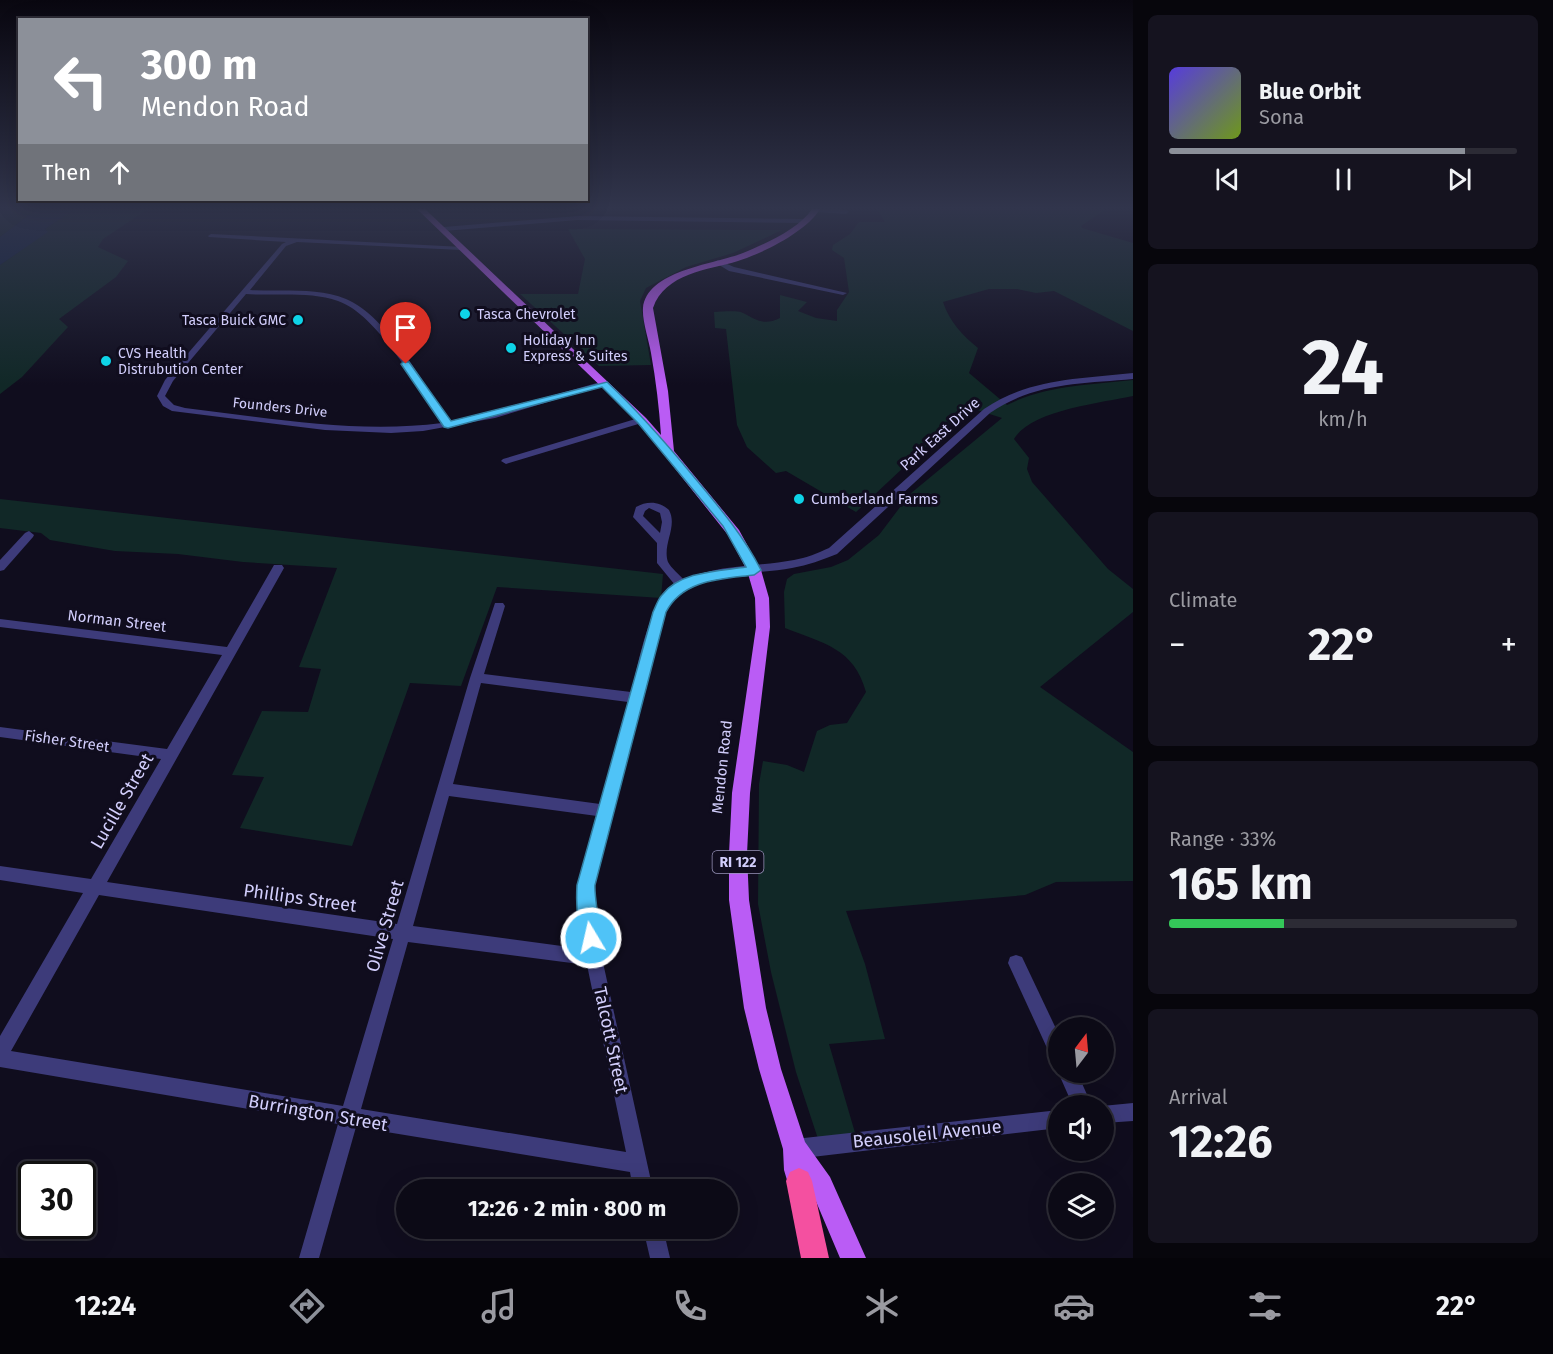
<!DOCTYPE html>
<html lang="en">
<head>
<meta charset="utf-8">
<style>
  :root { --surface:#0c0a16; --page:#15131f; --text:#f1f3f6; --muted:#9a9aa1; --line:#2c2b35; --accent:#8c9099 }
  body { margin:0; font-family:"Fira Sans",sans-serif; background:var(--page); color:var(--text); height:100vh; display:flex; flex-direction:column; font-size:22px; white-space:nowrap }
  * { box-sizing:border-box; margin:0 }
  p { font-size:20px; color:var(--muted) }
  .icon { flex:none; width:33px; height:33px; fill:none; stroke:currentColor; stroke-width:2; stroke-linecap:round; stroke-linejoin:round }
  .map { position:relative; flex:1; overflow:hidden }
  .panel { display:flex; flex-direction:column; gap:15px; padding:15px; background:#07060c; width:420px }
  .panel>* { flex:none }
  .guide { position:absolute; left:18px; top:18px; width:570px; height:183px; border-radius:0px; box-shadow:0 6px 24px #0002,0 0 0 2px var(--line); background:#8c9099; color:#fff; overflow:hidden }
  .needle { width:39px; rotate:16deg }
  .tools { position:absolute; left:1048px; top:1017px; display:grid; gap:12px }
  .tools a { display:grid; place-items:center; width:66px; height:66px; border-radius:50%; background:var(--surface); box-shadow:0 6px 24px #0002,0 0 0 2px var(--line); font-size:30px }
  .speed { position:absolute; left:18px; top:1161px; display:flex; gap:12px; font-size:30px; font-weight:700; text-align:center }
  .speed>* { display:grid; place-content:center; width:78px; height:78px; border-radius:50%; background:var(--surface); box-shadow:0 6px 24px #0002,0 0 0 2px var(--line); line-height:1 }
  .speed .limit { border:3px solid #111; border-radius:9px; background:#fff; color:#111 }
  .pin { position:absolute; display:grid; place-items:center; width:51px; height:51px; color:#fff; margin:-62px -26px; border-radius:50% 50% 50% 0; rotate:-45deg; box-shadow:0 0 6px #0007 }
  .pin .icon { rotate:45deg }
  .me { position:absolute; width:66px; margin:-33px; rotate:351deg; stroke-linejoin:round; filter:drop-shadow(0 0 4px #0008) }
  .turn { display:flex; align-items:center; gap:21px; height:126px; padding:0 24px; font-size:27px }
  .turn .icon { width:78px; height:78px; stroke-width:2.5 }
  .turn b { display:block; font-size:42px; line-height:51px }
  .then { display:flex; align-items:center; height:57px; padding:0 24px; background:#0003; gap:12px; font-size:22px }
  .big { font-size:45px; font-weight:700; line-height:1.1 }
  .panel .tile { flex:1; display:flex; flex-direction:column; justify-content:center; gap:9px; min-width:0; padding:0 21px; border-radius:9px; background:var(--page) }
  .panel .dial { align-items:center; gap:0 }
  .dial b { font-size:78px; line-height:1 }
  .song { display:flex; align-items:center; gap:18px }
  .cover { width:72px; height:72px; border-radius:9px; background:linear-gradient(135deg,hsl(250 70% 55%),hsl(80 70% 35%)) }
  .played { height:6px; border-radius:3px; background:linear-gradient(90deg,var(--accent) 85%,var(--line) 85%) }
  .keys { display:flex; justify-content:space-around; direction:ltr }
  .heat { display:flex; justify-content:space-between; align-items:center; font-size:33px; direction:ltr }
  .charge { height:9px; border-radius:4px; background:linear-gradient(90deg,#34c759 33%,var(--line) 0) }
  .trip { position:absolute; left:396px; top:1179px; width:342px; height:60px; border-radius:30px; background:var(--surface); box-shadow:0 6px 24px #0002,0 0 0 2px var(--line); font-weight:700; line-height:60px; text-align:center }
  .dock { display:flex; height:96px; justify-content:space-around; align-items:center; background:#050409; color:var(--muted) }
  .dock .icon { width:42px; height:42px }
  .dock .active { color:var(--accent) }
  .dock b { font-size:27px; color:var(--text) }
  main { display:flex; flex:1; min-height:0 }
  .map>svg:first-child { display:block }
</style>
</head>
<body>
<main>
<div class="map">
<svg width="1133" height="1258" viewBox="0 0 1133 1258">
  <rect width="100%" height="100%" fill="#100d1e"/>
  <g fill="#112827">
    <path d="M0,209H37L0,237Z"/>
    <path d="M75,209H148L103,239L98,247L128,261L116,277L59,319L68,327L22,377L0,394V265L47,232L45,229Z"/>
    <path d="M877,209H1106L1081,226L1082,228L1133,243V331L1054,291L1036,293L1017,289H989L943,302C949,321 963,336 978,348L969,373L1007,405C1046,385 1090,385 1133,380V396C1101,403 1031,410 1014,439L1029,458L1027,469L1032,482L1108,569L1133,589V612L1040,687L1133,752V881L1056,882L1025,895L846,911L865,964L885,1039L829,1044L858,1143L821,1148L796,1072L771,972L758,904L759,784L763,761L787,765L804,772L817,731L830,725L847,723L866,692C854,648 823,643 785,628L784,592L787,579L794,574L831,567L848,560L879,535L910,494L1002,418L968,407L856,512L786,471L776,473L747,447L737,425L726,329L715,328L714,312C722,312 736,310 743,313C757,320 764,326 780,318V295L807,302L798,311L816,318L837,321V310L849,292L844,258L832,250L833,245L850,234L859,222H885Z"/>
    <path d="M568,229L782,230L733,253L686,267L646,288L640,301L651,365L599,366L520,294H578L585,259Z"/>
    <path d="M0,499L663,574L661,598L497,587L461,686L410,683L352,846L240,828L264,777L232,775L262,711L308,712L321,669L299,667L337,568L243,562L178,554L115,551L50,540L41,533L0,528Z"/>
  </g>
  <path fill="#0f2241" d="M37,209H75L45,229L48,232L0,265V237Z"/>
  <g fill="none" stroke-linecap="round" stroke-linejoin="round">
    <g fill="#3d3b7a" fill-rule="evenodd">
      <path d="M813,209L846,210L849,212L846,214L815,212Z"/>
      <path d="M578,216L807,219L810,221L807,223L578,220L444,231L441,229L444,227Z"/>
      <path d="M211,234L463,247L464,248L461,250L297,242L286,246L250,290C280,292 317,287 346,299C386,315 426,387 450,422L490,413L604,381L608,384L495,418L423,431L391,433L325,430L172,411L163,406L157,396L165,380L282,244L286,242L209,237L208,236ZM246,294C276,296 310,291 338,301C377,314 419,389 442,423C357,434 270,418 185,408L174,405L165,396L173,381Z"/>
      <path d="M718,260L734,267L847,293L843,295L729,271L716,263L714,262Z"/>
      <path d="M1133,373V379C1081,384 1035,382 990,413L837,554C822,560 808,565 792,568C756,575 709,570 678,593C672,598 669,605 665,612L594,884L593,899L602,958L653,1190H633L630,1172L356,1127L319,1258H299L338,1124L0,1067V1036L83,893L0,880V866L91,879L161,759L0,737V727L167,749L222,655L0,627V619L227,647L274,565H282L284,568L107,882L397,924L470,678L495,603H503L505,606L484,674L631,692C639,664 649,599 675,585L657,563V543L633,517L636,507C647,501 659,501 669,510C678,527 662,544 668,562C671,568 680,575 684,580C718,564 758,567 794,560C806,558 818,553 829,548L984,409C1030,378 1079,379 1133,373ZM649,508L660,513L662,522L660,533L643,516L645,511ZM481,683L628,702L600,804L453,784ZM449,796L597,816L578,884L577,899L584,949L413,926ZM99,895L393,939L343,1106L11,1051ZM408,942L587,965L626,1152L361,1109Z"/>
      <path d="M642,417L645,418V422L509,463L506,464L501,461L503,459Z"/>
      <path d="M29,531L34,535L33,537L4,570L0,571V560L25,533Z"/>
      <path d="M1016,955L1022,957L1059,1035V1064L1053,1061L1008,963L1010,957Z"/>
      <path d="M1059,1070V1072H1077L1092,1106H1073L1058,1072Z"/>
      <path d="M1133,1103V1121L1104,1123V1106H1102Z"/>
      <path d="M1059,1110V1128L795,1159L788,1156L785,1149L788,1142L795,1139Z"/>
      <path d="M643,1228H663L670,1258H650Z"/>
    </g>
    <path fill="#ba5cf5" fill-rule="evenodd" d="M417,209H425L646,418L661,435C659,407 656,381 651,353C649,340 642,321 643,308C647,270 716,264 743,253C765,244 799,229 812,209H820C806,232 763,253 738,261C708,270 665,273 653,308L668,391L674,451L739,530L761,570L769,598L770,627L750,793L747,854L749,900L766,1008L781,1069L805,1142L830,1177L866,1258H840L812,1192L810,1197L801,1200L792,1197L784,1170L783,1149L759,1069L744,1008L729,900V854L732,793L756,627L755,598L747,570L728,535L638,422Z"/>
    <path fill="#f450a0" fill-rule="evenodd" d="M799,1168L808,1172L812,1181L829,1258H801L786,1181L790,1172Z"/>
  </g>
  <linearGradient id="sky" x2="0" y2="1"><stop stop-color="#090710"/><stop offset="0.54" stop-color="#31354c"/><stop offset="1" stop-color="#31354c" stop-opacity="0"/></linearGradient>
  <rect width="1133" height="385" fill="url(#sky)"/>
  <path fill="#4fc3f7" stroke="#337fa1" stroke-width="1.5" d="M403,362H409L451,421L607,382C639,412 666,443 694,477C719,507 743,535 761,570L754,575C722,579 683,579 666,612L595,885C594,902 603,930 598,945L591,947L584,945C577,927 576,903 577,885L653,612C656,606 658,599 662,595C680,571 720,571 746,567L723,526L638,423L602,387L448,428L444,427L401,364Z"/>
  <g fill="#0ed3e7" stroke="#100d1e" stroke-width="2">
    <circle cx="465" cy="314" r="6"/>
    <circle cx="298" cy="320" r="6"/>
    <circle cx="511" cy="348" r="6"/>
    <circle cx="106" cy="361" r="6"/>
    <circle cx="799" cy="499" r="6"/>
  </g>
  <g text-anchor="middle" stroke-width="6" stroke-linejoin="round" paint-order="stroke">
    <g font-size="14" fill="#d2cefc" stroke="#100d1e" text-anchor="start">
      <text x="477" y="319">Tasca Chevrolet</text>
      <text x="286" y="325" text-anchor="end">Tasca Buick GMC</text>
      <text x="523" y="345">Holiday Inn<tspan x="523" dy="16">Express &amp; Suites</tspan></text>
      <text x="118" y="358">CVS Health<tspan x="118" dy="16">Distrubution Center</tspan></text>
    </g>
    <g font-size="14" fill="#d2cefc" stroke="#100d1e">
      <text transform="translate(280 407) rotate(6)" y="5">Founders Drive</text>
    </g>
    <rect fill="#100d1e" stroke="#9894b9" stroke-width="1.5" x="712.5" y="851" width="51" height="22" rx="4.5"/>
    <g font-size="14" font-weight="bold" fill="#d2cefc">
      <text x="738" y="867">RI 122</text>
    </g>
    <g font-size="15" fill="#d2cefc" stroke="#100d1e">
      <text transform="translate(940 434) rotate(-42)" y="5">Park East Drive</text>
      <text transform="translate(117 621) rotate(7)" y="5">Norman Street</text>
      <text transform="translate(67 741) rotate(8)" y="5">Fisher Street</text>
      <text transform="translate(722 767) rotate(-84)" y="5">Mendon Road</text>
    </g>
    <g font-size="15" fill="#d2cefc" stroke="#100d1e" text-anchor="start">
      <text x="811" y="504">Cumberland Farms</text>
    </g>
    <g font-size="18" fill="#d2cefc" stroke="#100d1e">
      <text transform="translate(122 801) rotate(-60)" y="6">Lucille Street</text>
      <text transform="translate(300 898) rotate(8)" y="6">Phillips Street</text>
      <text transform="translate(385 926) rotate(-74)" y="6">Olive Street</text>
      <text transform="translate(611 1040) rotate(78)" y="6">Talcott Street</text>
      <text transform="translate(318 1113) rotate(10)" y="6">Burrington Street</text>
      <text transform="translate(927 1134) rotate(-6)" y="6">Beausoleil Avenue</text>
    </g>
  </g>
</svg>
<div class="tools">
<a><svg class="needle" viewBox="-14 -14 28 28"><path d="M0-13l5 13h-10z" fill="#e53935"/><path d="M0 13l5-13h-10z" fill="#9a9aa1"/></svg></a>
<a><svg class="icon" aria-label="sound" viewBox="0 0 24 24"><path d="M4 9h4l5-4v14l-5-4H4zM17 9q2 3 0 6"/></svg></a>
<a><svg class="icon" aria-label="layers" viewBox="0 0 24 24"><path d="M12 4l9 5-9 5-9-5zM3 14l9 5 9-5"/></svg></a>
</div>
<div class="speed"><div class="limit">30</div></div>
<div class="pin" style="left:406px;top:364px;background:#d93025"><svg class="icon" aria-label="arrive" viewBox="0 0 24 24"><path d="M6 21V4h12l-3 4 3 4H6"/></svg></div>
<svg class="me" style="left:591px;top:938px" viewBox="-20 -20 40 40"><circle r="17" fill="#4fc3f7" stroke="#fff" stroke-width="3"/><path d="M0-11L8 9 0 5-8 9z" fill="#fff"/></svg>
<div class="trip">12:26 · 2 min · 800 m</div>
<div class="guide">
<div class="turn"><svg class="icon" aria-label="left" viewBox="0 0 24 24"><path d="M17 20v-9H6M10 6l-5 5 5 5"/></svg><div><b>300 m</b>Mendon Road</div></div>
<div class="then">Then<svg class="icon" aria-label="ahead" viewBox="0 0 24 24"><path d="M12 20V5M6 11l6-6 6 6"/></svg></div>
</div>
</div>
<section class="panel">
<div class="tile">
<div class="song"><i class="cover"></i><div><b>Blue Orbit</b><p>Sona</p></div></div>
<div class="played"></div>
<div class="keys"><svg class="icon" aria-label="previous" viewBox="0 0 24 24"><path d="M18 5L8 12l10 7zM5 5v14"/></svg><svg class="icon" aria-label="pause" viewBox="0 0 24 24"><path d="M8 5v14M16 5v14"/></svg><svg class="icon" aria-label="next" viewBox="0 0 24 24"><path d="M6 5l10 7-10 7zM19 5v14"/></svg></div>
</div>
<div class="tile dial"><b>24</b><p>km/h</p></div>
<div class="tile"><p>Climate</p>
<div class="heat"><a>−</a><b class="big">22°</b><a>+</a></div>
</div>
<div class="tile"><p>Range · 33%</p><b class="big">165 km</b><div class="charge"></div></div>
<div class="tile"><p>Arrival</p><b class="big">12:26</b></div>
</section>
</main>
<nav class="dock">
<b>12:24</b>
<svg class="icon active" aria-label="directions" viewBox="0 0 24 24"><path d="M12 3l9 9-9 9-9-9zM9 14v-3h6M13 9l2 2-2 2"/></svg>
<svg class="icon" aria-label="music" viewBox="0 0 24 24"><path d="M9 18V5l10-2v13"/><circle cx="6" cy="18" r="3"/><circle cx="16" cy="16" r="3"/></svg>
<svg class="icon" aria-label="phone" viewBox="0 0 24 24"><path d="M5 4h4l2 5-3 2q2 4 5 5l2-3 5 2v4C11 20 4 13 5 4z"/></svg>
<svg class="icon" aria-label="climate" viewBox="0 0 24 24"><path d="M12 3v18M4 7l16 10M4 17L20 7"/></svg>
<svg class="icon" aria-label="car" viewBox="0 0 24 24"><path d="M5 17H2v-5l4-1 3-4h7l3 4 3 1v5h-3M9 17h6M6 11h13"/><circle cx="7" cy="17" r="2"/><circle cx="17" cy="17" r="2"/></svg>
<svg class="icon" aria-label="filters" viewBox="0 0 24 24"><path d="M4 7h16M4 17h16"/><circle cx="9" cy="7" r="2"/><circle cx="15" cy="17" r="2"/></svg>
<b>22°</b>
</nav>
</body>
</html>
